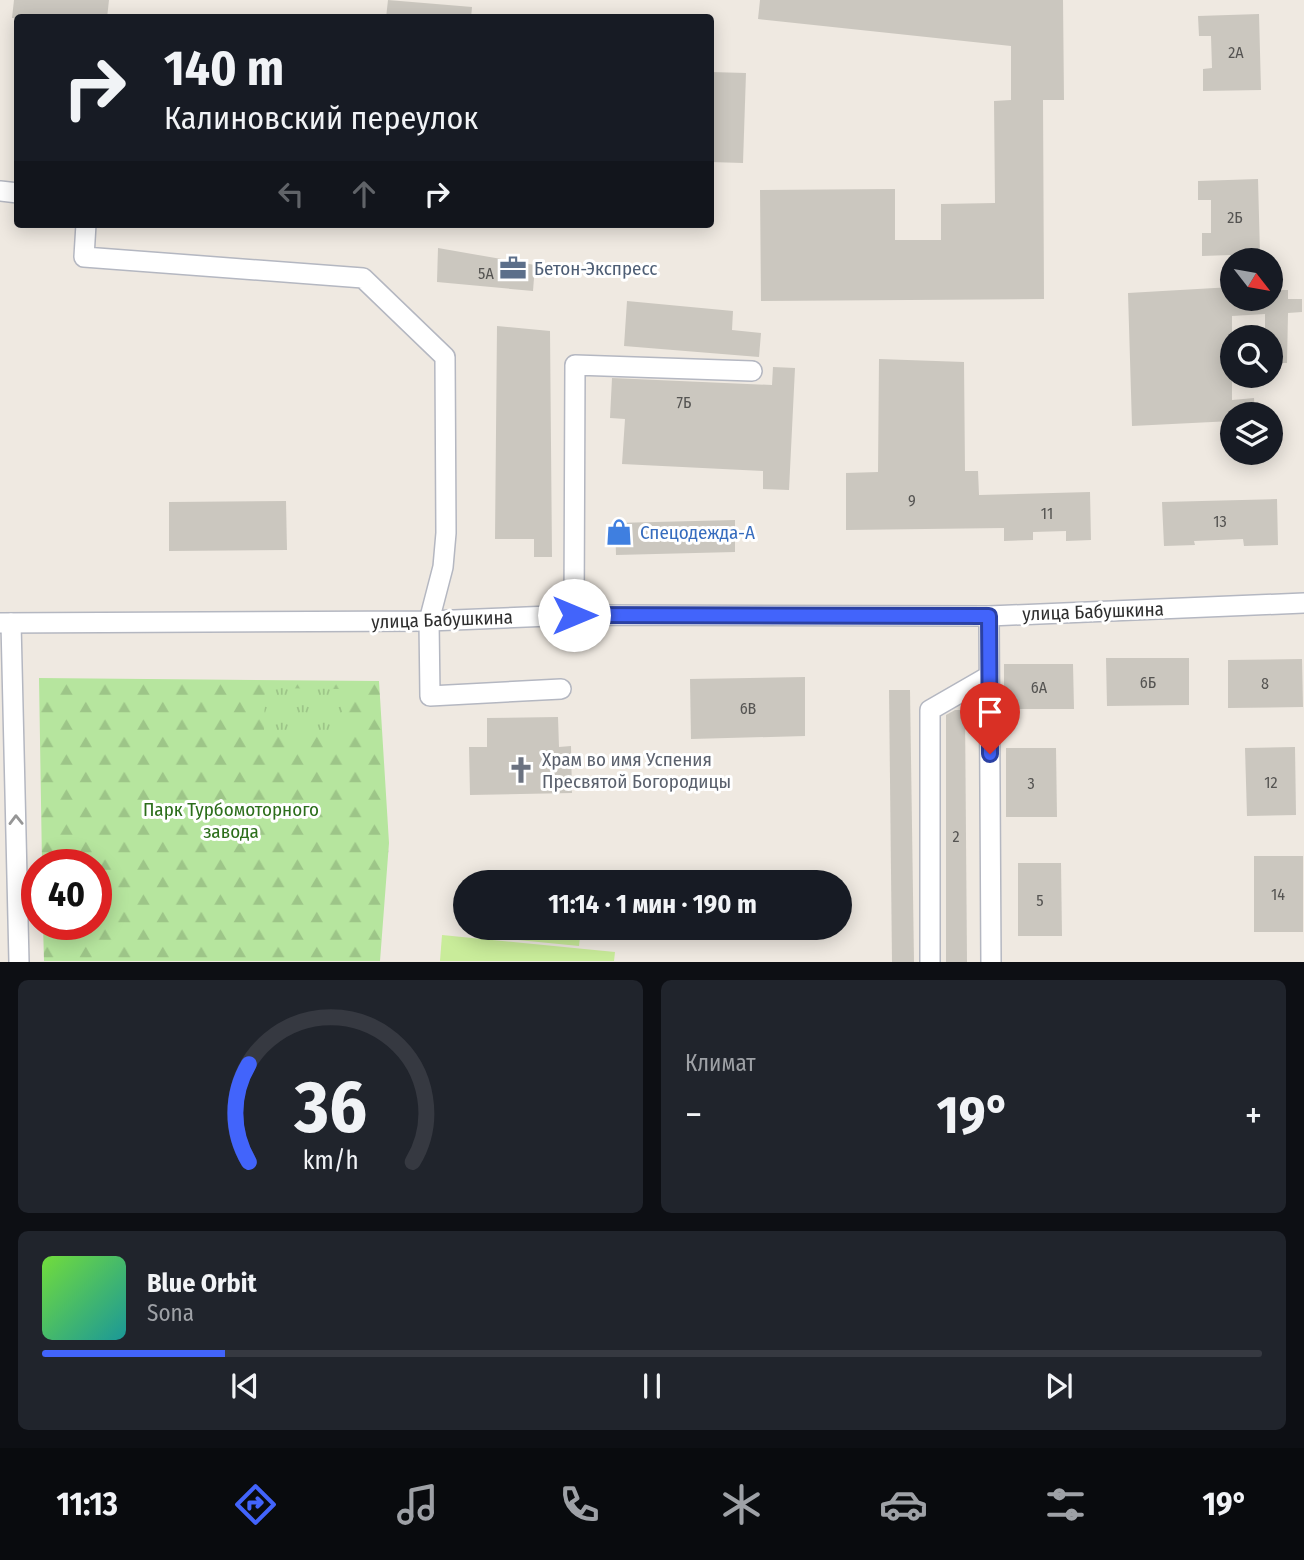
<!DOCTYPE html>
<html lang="ru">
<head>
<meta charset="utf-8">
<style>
  :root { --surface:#171b24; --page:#20242c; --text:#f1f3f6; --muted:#9ea1a6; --line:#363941; --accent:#4264fb }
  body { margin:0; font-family:"Fira Sans Condensed",sans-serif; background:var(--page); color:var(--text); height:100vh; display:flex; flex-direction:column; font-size:26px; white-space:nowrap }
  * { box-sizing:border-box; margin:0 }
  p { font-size:23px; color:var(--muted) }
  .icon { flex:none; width:38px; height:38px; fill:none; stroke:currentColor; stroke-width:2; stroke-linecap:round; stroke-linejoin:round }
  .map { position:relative; height:962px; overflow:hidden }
  .drawer { display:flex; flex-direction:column; gap:18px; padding:18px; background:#0d0f14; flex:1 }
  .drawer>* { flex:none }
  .guide { position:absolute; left:14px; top:14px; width:700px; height:214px; border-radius:7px; box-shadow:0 4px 18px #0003; background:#171b24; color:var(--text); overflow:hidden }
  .needle { width:46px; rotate:121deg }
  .fabs { position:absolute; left:1220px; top:248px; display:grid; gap:14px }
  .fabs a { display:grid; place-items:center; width:63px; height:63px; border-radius:50%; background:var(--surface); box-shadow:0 4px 18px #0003; font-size:35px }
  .speed { position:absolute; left:21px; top:849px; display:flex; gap:14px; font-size:35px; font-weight:700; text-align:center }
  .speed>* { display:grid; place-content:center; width:91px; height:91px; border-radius:50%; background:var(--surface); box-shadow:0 4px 18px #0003; line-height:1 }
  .speed .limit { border:10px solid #d22; background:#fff; color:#111 }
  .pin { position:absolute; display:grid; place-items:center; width:60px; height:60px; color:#fff; margin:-72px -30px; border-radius:50% 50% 50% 0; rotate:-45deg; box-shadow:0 0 7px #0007 }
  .pin .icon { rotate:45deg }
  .me { position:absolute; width:77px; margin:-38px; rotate:90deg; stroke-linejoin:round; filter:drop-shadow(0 0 5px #0008) }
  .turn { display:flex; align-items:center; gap:24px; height:147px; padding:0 35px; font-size:32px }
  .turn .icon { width:91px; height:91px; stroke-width:2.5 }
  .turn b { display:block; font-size:49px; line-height:60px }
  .lanes { display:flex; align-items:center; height:66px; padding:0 35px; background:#0003; justify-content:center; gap:35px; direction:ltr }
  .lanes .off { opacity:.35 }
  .big { font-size:52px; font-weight:700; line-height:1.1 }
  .drawer .widget { flex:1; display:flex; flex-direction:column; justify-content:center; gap:10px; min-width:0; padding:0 24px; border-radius:10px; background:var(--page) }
  .drawer .dial { align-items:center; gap:0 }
  .dial svg { height:182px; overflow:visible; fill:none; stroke:var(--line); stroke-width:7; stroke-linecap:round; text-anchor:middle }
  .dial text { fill:var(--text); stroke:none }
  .song { display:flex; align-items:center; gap:21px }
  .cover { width:84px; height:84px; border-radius:10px; background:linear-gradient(135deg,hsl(100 70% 55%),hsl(180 70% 35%)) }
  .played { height:7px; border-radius:4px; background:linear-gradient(90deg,var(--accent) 15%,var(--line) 15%) }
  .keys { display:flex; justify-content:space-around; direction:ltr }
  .heat { display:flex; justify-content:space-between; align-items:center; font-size:38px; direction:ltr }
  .drawer .tiles { flex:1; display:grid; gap:18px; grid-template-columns:1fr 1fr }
  .widget:last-child { grid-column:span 2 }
  .trip { position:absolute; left:453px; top:870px; width:399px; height:70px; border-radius:35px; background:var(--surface); box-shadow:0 4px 18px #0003; font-weight:700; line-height:70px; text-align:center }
  .tabs { display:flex; height:112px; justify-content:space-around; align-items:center; background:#090b0e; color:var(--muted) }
  .tabs .icon { width:49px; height:49px }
  .tabs .on { color:var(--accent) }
  .tabs b { font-size:32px; color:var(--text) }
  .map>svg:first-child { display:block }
</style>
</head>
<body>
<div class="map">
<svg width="1304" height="962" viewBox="0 0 1304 962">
  <defs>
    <pattern id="forest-firs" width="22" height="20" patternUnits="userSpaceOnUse" patternTransform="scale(1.75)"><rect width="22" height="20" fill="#b6e59e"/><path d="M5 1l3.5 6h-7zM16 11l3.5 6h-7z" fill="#9dc588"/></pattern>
    <pattern id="park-tufts" width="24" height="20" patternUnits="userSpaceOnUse" patternTransform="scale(1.75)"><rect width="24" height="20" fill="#b6e59e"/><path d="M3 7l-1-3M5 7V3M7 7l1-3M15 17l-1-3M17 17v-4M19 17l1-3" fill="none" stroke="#9dc588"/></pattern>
  </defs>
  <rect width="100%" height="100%" fill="#efe9e1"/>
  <path fill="url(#forest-firs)" d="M39,678L379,681L389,843L380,961H44L43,924H96V864H42Z"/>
  <path fill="url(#park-tufts)" d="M265,688L343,689V733L264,731Z"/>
  <g fill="#c9ec9a">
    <path d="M506,871L587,881V882H505Z"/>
    <path d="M499,928H581L579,946L498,938Z"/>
    <path d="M442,935L615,952L614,961H440Z"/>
  </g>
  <g fill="#cbc7bf">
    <path d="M14,0H109L107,18H12Z"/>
    <path d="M388,0L472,7L471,18H386Z"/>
    <path d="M760,0H1063L1064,100H1043L1044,299L761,301L760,190L895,189V240H941V204L995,203L994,101L1011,100V46L758,19Z"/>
    <path d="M1259,14L1261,90L1203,91V69L1212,68L1211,36H1199L1198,16Z"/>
    <path d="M710,72L746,73L743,163L710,162Z"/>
    <path d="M1258,179L1260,254L1202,256V233H1211V200H1198V181Z"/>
    <path d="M438,248L535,265L533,291L437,282Z"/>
    <path d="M1232,287V299H1270V290H1288V299H1302V312L1288,313L1287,363H1270V338H1265V314L1232,316V400L1254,398L1255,415H1232V421L1132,426L1128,293Z"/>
    <path d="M627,301L733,311L732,330L761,333L759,357L624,346Z"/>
    <path d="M497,326L550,331L552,557H534V539H495Z"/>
    <path d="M879,359L964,362L965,471H978L979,495L1090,492L1091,540L1066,541V531L1033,532V540L1004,541V528L846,530V473L878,472Z"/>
    <path d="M773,367L795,368L789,490L763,489V471L622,464L625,419L610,418L612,378L772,385Z"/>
    <path d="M1277,499L1278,545L1244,546L1243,539L1194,541L1195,545L1164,546L1162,502Z"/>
    <path d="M286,501L287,550L169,551V502Z"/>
    <path d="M735,520V552L616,555L615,523Z"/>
    <path d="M1106,658H1189V705L1107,706Z"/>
    <path d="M1302,659L1303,707L1228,708V660Z"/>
    <path d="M1004,664H1073L1074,709H1004Z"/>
    <path d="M805,677V736L691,739L690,679Z"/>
    <path d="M889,690H910L914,962H892Z"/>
    <path d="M955,710H965L967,962H946V715Z"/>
    <path d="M558,717L559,747L571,746L572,793L470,795L469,747H487V718Z"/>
    <path d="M1295,747L1296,815L1247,816L1245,748Z"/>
    <path d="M1006,748H1056L1057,817H1006Z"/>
    <rect x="1254" y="856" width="49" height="76"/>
    <path d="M1018,863H1061L1062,936H1018Z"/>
  </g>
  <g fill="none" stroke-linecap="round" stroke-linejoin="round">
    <defs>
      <g id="minor">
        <path d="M0,191L18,193"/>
        <path d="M86,224L84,257L363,278L445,357L446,533L443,567L429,621L430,696L561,689"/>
        <path d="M574,615L575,365L752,371"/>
        <path d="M989,616L991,962"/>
        <path d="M0,623L429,621L574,615L989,616L1304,603"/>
        <path d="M11,623L19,962"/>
        <path d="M930,962V710L989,676"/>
      </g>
    </defs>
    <use href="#minor" stroke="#b4b7c1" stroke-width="22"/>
    <use href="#minor" stroke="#fff" stroke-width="19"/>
  </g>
  <defs><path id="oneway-chevron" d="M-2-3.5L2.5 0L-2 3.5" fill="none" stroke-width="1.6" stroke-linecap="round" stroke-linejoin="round" transform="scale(1.75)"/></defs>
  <use stroke="#969696" href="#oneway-chevron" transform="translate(16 820) rotate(-91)"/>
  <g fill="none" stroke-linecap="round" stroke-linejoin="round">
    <defs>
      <path id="route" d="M574,615L989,616L990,754"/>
    </defs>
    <use href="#route" stroke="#2b41a3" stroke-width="18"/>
    <use href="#route" stroke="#4264fb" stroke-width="12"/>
  </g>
  <defs>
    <symbol id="office-bare" viewBox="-9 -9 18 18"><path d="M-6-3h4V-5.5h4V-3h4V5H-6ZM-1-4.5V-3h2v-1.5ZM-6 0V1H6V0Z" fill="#5c6f8a" stroke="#fff" stroke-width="2.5" paint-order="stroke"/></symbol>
    <symbol id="shop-bare" viewBox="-9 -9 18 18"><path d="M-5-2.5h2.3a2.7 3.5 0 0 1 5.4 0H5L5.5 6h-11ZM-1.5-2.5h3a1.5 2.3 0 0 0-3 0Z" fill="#3f7fe0" stroke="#fff" stroke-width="2.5" paint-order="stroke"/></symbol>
    <symbol id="church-bare" viewBox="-9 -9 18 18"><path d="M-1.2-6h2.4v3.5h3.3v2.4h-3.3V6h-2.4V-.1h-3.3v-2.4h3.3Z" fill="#6b7280" stroke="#fff" stroke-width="2.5" paint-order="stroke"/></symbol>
  </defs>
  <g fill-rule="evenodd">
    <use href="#office-bare" x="494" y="249" width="38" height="38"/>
    <use href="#shop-bare" x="600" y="513" width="38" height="38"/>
    <use href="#church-bare" x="502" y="751" width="38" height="38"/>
  </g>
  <g text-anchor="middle" stroke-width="6" stroke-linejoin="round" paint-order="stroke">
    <g font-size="16" fill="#555452">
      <text x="1236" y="58">2А</text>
      <text x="1235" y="223">2Б</text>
      <text x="486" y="279">5А</text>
      <text x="684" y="408">7Б</text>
      <text x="912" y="506">9</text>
      <text x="1047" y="519">11</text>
      <text x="1220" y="527">13</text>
      <text x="1148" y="688">6Б</text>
      <text x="1265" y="689">8</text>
      <text x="1039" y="693">6А</text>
      <text x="748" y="714">6В</text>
      <text x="1271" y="788">12</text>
      <text x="1031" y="789">3</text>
      <text x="956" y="842">2</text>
      <text x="1278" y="900">14</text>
      <text x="1040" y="906">5</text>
    </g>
    <g font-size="19" fill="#4e5e75" stroke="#fff" text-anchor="start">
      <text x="534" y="275">Бетон-Экспресс</text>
    </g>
    <g font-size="19" fill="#366cbe" stroke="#fff" text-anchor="start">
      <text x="640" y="539">Спецодежда-А</text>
    </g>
    <g font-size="19" fill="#2e2e2e" stroke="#fff">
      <text transform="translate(1093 611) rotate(-2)" y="7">улица Бабушкина</text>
      <text transform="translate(442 619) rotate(-2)" y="7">улица Бабушкина</text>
    </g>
    <g font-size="19" fill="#5b616d" stroke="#fff" text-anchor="start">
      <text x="542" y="766">Храм во имя Успения<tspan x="542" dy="22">Пресвятой Богородицы</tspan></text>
    </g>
    <g font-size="19" fill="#2c6e1b" stroke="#fff">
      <text x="231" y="816">Парк Турбомоторного<tspan x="231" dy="22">завода</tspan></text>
    </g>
  </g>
</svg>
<div class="fabs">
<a><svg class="needle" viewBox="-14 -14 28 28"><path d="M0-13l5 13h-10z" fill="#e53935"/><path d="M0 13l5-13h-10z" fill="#9ea1a6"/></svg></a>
<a><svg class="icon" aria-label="search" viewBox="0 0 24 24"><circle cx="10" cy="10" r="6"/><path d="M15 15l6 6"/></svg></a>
<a><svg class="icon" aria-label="layers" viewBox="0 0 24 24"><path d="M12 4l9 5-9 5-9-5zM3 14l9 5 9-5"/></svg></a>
</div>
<div class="speed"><div class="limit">40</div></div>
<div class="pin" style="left:990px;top:754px;background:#d93025"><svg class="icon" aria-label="arrive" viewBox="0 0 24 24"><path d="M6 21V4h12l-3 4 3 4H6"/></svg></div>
<svg class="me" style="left:574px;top:615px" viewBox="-20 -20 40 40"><circle r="19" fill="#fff"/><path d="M0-13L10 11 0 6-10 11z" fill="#4264fb"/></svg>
<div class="trip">11:14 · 1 мин · 190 m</div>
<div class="guide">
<div class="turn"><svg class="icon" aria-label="right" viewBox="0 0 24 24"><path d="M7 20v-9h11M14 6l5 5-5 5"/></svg><div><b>140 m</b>Калиновский переулок</div></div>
<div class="lanes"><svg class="icon off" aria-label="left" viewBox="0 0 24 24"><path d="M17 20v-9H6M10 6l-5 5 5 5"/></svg><svg class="icon off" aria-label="ahead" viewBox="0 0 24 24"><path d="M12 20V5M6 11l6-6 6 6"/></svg><svg class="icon" aria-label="right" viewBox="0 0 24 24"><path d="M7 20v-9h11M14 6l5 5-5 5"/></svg></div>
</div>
</div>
<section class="drawer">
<div class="tiles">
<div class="widget dial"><svg viewBox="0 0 100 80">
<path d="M14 69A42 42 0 1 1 86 69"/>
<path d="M14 69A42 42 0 0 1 14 26" stroke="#4264fb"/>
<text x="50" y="56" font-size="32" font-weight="700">36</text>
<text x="50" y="72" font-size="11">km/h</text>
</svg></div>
<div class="widget"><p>Климат</p>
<div class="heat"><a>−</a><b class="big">19°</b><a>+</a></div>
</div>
<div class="widget">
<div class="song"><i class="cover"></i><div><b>Blue Orbit</b><p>Sona</p></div></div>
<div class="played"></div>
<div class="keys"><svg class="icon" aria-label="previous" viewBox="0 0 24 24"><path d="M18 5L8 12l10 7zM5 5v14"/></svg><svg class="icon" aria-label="pause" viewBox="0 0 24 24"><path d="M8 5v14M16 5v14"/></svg><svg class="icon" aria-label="next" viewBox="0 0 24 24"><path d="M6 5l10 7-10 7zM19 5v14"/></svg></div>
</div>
</div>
</section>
<nav class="tabs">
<b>11:13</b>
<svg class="icon on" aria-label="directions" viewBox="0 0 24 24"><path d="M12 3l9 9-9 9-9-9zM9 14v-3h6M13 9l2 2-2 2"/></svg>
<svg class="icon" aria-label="music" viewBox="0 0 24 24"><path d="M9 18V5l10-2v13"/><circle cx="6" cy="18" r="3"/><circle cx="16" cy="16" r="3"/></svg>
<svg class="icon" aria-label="phone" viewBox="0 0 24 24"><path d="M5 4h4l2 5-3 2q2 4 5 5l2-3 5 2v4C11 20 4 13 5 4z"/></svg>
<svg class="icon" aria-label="climate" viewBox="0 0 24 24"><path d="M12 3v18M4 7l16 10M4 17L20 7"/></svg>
<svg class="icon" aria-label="car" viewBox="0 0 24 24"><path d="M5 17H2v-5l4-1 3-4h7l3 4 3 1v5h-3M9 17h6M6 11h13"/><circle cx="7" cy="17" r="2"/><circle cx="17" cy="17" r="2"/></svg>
<svg class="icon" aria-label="filters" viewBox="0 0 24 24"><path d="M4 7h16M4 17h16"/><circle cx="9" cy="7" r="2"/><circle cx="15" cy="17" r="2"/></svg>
<b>19°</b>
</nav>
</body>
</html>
